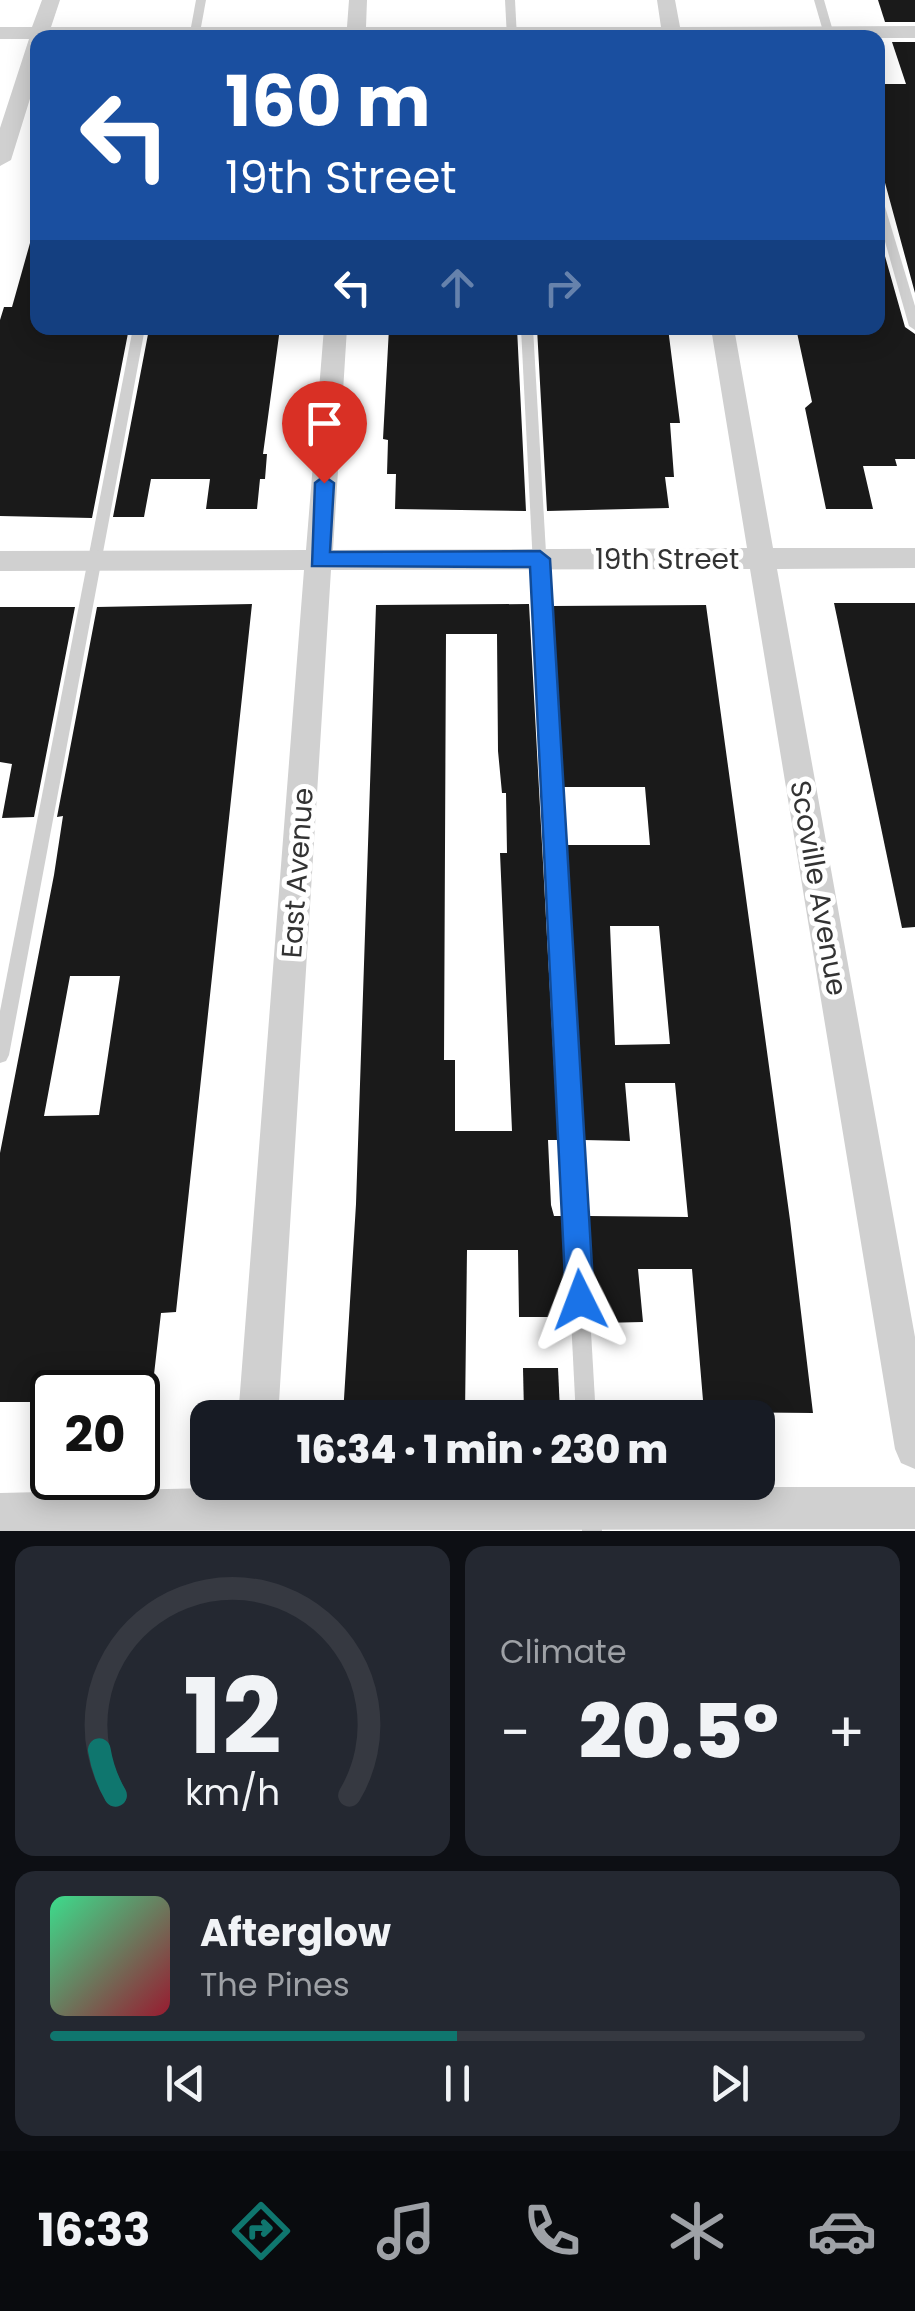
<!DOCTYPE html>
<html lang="en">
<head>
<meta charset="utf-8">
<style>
  :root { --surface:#171b24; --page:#242831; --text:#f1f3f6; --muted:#9ea1a6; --line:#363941; --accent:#0f766e }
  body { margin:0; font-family:Poppins,sans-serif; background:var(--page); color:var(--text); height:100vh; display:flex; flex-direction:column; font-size:38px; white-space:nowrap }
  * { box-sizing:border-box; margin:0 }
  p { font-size:32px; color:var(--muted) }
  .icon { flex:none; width:55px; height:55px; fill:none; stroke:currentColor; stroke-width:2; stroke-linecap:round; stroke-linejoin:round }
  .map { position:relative; height:1531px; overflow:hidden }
  .panel { display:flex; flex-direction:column; gap:15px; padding:15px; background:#0d0f14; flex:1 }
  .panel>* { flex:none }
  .top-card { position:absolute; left:30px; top:30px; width:855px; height:305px; border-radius:20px; box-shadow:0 5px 25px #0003; background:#1a4fa0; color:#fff; overflow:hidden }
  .speed { position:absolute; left:30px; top:1370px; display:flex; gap:20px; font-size:50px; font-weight:700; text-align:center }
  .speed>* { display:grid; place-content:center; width:130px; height:130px; border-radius:50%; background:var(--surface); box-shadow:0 5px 25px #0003; line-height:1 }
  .speed .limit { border:5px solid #111; border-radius:15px; background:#fff; color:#111 }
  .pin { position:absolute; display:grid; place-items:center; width:85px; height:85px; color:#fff; margin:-102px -42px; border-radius:50% 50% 50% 0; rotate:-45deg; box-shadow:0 0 10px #0007 }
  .pin .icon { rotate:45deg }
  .me { position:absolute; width:110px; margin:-55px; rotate:357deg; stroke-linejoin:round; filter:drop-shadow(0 0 8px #0008) }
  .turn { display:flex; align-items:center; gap:35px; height:210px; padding:0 30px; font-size:45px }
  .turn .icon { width:130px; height:130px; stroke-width:2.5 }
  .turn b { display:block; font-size:70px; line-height:85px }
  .lanes { display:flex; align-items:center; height:95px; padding:0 30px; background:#0003; justify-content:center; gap:50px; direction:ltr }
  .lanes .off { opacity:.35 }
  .big { font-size:75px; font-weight:800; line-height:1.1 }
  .panel .widget { flex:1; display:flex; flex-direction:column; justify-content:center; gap:15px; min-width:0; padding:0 35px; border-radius:20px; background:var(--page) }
  .panel .dial { align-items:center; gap:0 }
  .dial svg { height:260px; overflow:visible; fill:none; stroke:var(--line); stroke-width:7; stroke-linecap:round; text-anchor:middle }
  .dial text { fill:var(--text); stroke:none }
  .song { display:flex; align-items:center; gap:30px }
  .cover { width:120px; height:120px; border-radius:15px; background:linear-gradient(135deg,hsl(150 70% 55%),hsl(350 70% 35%)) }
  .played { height:10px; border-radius:5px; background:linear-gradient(90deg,var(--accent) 50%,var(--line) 50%) }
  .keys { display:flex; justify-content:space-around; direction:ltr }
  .heat { display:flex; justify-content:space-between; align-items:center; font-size:55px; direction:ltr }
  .panel .tiles { flex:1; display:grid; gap:15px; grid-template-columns:1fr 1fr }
  .widget:last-child { grid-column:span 2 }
  .trip { position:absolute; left:190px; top:1400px; width:585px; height:100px; border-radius:20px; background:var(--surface); box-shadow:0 5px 25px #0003; font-weight:800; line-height:100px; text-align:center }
  .tab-bar { display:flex; height:160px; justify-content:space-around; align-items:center; background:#090b0e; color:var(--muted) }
  .tab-bar .icon { width:70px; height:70px }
  .tab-bar .current { color:var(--accent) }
  .tab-bar b { font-size:45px; color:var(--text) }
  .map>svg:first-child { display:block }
</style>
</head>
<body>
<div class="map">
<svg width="915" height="1531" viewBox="0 0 915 1531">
  <rect width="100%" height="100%" fill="#fff"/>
  <g fill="#1a1a1a" fill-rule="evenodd">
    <path d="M878,0H915V22H885Z"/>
    <path d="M892,42H915V293L878,157V84H906Z"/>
    <path d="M878,242H881L905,327L915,334V459H895L897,466H863L873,509H826L805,408L812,402L796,328H880Z"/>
    <path d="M30,243L38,244V329L129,328L92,518L0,516V320L4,307H12Z"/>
    <path d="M280,328L263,454H267L265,479H260L257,509H206L210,479H151L144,517H113L149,329Z"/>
    <path d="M389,328H517L526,511L395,509L396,474H387L388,440L383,439Z"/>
    <path d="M537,328H668L680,423H670L674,477H665L669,508L547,511Z"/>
    <path d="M834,603H915V927L902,928Z"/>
    <path d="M252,604L176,1312L161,1313L152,1392H52V1402H0V1153L54,875L63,816L57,817L97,607ZM70,976H120L99,1115L44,1116Z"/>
    <path d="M529,604L558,1140H548L551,1205L554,1216H562L567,1317H519L518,1250H467L465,1415H343L356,1204L376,605ZM446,634H497L498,751L502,793H506L507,853H500L512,1131H455V1060H444Z"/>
    <path d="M706,605L790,1220L813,1413L704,1412L692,1269H638L643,1322L600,1323V1317H594L588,1216L688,1217L675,1083H625L630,1141L584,1140L567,845H650L645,787H563L553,606ZM610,926H659L670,1044L615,1045Z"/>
    <path d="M0,607H75L34,817L2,818L12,764L0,762Z"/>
    <path d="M523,1368H558L560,1412L524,1413Z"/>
  </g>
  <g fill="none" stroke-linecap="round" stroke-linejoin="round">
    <g fill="#d0d0d0" fill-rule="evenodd">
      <path d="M196,0H206L199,38H189Z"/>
      <path d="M505,0H515L517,38H507Z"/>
      <path d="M814,0H824L835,38H825Z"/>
      <path d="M878,197L883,200L915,306V330L909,326L878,217Z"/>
      <path d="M133,328H145L9,1055L6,1061L0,1063V1011Z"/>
      <path d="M521,328H533L596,1418H576Z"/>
      <path d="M580,1482H600L602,1531H582Z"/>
    </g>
    <g fill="#d0d0d0" fill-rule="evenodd">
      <path d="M42,0H60L51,27H347L349,0H367L366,27H661L657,0H675L680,27L915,26V38H38V73L11,160L0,166V128L29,39H0V27H32Z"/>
      <path d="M324,328H347L333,550L747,548L711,328H734L773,548H915V568L777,569L915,1337V1469L901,1463L895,1449L750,569L331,570L278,1418H238L304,570L0,571V551L306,550Z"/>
      <path d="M251,1487H915V1529L0,1531V1493Z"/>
    </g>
  </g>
  <path fill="#1a73e8" stroke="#114b97" stroke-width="2.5" d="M324,476L334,483L330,552L540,551L550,559L594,1300L590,1311L580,1315L570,1311L566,1300L530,567L312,566L315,483Z"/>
  <g text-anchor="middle" stroke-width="10" stroke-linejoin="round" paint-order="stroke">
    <g font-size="28" fill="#333" stroke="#fff">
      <text x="667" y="569">19th Street</text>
      <text transform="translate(297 873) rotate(-86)" y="10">East Avenue</text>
      <text transform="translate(819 888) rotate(80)" y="10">Scoville Avenue</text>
    </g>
  </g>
</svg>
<div class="speed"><div class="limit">20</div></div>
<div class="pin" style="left:324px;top:483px;background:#d93025"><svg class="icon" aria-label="arrive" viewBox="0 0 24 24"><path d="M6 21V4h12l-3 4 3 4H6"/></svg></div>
<svg class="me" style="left:580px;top:1300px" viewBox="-20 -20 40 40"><path d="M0-17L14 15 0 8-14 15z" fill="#1a73e8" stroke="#fff" stroke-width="4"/></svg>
<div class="trip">16:34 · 1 min · 230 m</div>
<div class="top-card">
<div class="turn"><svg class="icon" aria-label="left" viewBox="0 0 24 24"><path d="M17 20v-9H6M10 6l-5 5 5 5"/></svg><div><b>160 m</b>19th Street</div></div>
<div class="lanes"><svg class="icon" aria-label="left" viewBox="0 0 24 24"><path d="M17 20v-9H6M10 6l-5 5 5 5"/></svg><svg class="icon off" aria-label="ahead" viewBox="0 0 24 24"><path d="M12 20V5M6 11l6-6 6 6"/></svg><svg class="icon off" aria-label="right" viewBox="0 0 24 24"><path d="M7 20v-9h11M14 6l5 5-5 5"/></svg></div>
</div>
</div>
<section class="panel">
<div class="tiles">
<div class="widget dial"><svg viewBox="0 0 100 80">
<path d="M14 69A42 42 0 1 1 86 69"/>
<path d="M14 69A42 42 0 0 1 9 55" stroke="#0f766e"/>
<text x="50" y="56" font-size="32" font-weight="700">12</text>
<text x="50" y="72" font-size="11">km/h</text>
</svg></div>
<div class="widget"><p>Climate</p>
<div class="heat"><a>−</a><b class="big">20.5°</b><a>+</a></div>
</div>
<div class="widget">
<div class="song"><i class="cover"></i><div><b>Afterglow</b><p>The Pines</p></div></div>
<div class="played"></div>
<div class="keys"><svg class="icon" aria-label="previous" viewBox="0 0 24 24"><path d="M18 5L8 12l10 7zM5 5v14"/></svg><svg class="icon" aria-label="pause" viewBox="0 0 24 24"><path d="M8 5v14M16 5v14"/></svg><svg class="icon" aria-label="next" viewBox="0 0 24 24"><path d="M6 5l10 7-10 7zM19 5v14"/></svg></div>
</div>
</div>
</section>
<nav class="tab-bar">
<b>16:33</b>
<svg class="icon current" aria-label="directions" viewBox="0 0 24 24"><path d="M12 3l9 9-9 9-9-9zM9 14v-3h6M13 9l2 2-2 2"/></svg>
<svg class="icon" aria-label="music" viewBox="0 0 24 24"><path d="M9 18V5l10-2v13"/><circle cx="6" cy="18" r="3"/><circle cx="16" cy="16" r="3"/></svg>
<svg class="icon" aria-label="phone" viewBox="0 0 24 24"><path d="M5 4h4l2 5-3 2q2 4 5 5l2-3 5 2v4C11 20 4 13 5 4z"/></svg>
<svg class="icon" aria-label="climate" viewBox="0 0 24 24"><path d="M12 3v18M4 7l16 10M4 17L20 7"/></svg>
<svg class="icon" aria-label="car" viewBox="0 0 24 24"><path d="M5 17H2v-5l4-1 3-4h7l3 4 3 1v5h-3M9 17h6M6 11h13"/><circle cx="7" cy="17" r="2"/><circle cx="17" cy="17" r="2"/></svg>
</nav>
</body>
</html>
